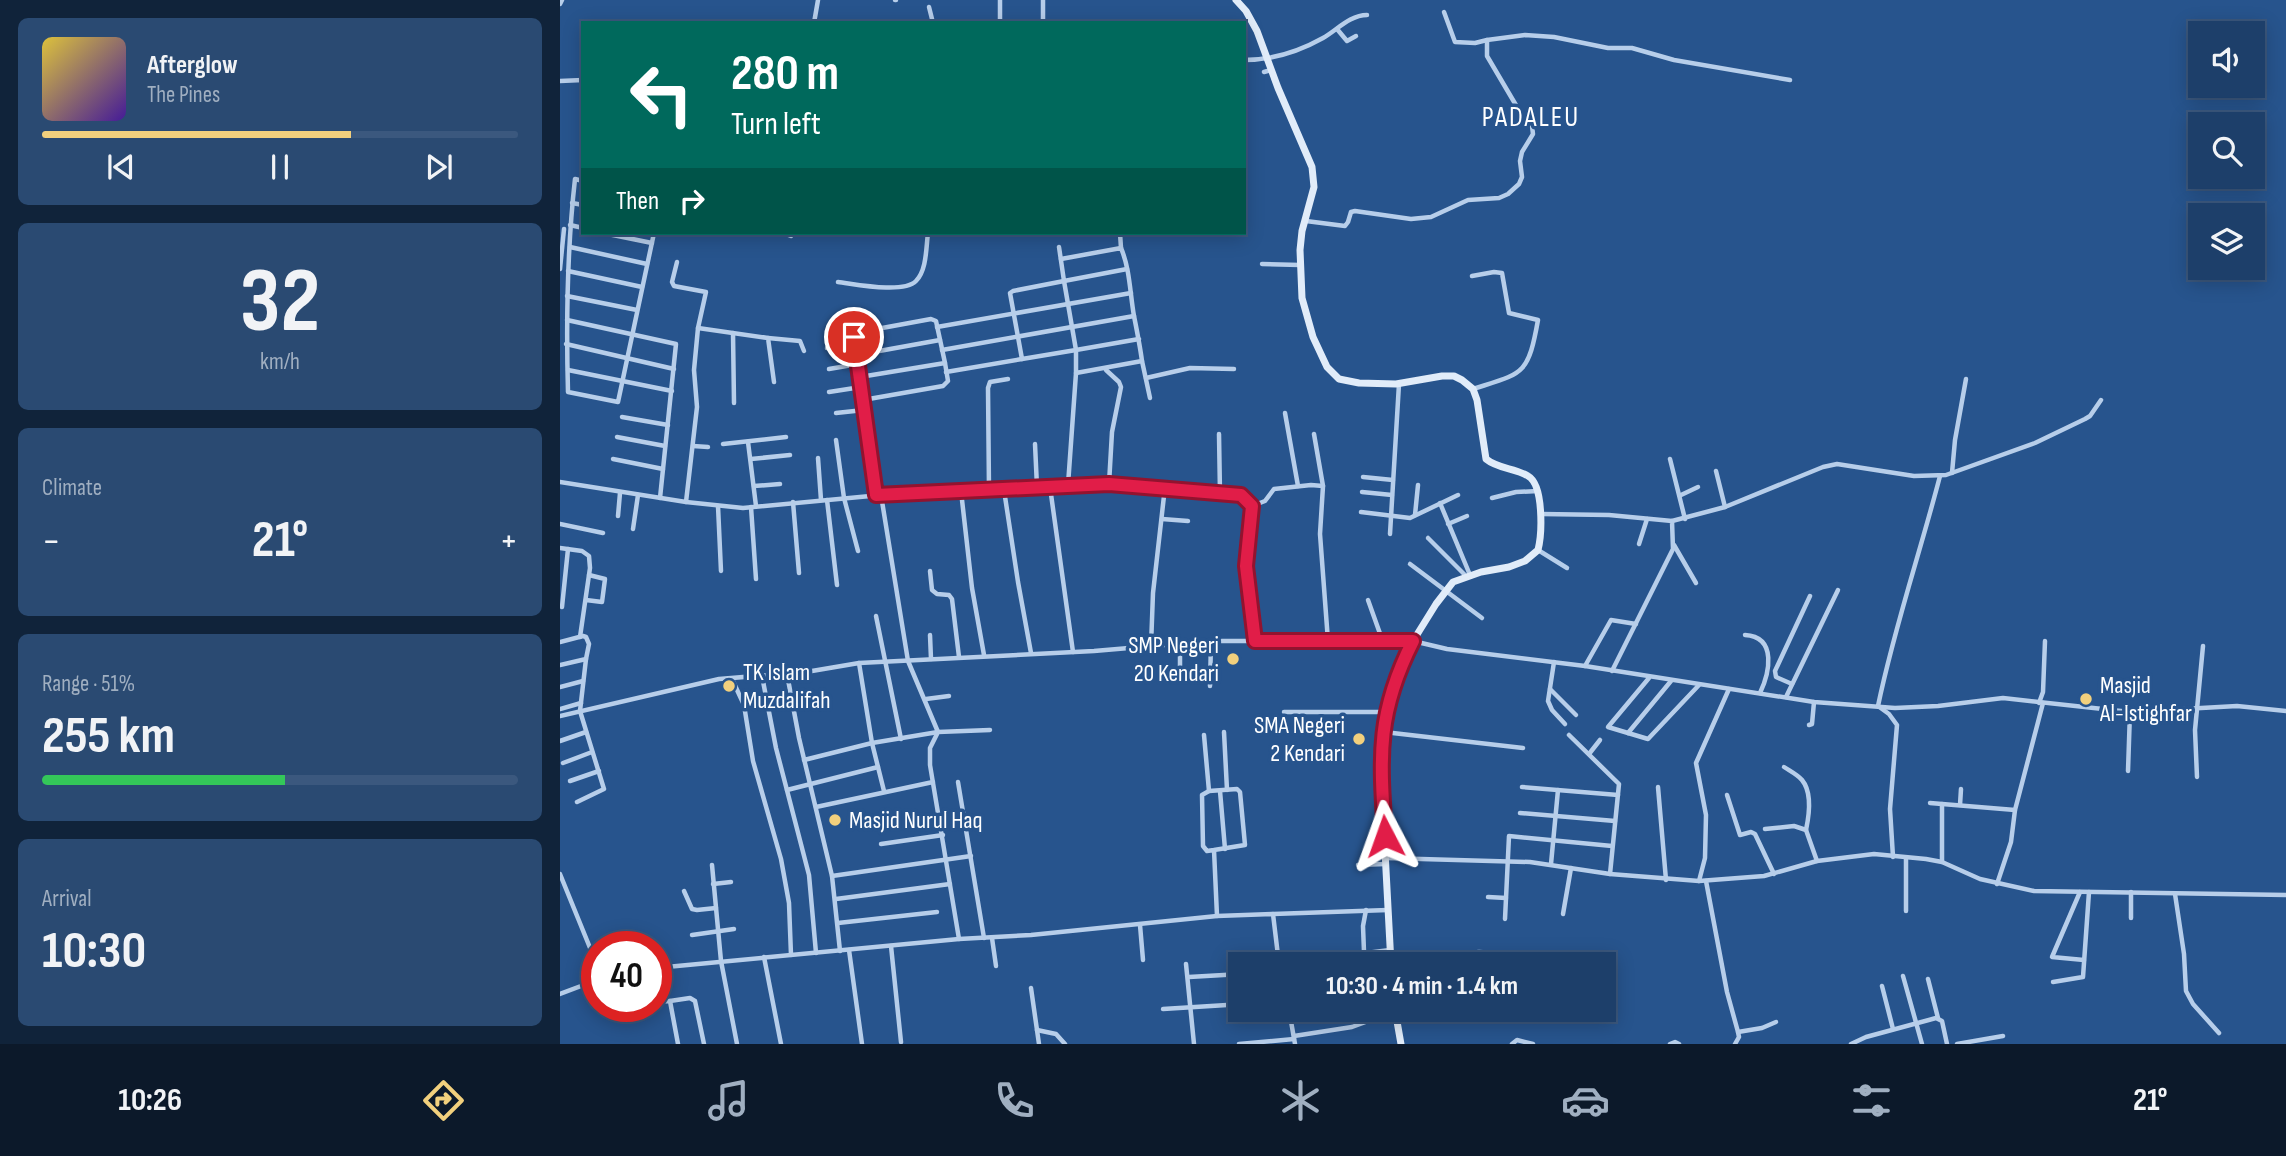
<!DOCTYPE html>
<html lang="en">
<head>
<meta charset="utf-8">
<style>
  :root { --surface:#1d3f6a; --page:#2a4a72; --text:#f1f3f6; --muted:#a0afc1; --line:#3b587e; --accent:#f2d07d }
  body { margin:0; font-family:"Sofia Sans Condensed",sans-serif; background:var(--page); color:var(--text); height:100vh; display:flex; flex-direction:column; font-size:26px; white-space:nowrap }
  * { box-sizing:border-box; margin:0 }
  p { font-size:23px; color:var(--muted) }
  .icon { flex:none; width:38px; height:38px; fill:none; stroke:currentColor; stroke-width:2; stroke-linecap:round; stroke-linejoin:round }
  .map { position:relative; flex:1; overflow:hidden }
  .panel { display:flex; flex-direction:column; gap:18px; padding:18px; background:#10233a; width:560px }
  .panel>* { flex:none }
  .hud { position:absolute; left:21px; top:21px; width:665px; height:214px; border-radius:0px; box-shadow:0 4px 18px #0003,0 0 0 2px var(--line); background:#00695c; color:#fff; overflow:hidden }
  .buttons { position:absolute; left:1628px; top:21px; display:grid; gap:14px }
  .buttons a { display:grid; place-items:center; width:77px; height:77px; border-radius:0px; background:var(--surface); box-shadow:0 4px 18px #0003,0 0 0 2px var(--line); font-size:35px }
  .speed { position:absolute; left:21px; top:931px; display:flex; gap:14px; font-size:35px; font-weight:700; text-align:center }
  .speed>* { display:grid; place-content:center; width:91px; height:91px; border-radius:50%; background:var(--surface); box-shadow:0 4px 18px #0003,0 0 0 2px var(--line); line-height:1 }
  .speed .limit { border:10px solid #d22; background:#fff; color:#111 }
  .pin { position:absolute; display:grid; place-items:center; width:60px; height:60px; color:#fff; margin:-30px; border:4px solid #fff; border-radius:50%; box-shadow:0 2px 7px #0007 }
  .me { position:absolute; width:77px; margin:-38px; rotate:356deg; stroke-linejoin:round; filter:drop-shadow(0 0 5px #0008) }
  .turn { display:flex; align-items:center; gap:24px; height:147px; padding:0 35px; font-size:32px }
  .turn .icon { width:91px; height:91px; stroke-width:2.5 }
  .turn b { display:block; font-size:49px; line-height:60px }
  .then { display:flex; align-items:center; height:66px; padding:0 35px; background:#0003; gap:14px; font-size:26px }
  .big { font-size:52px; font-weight:700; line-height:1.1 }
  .panel .widget { flex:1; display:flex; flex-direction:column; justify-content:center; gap:10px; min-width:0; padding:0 24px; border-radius:10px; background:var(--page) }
  .panel .dial { align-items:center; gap:0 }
  .dial b { font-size:91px; line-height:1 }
  .song { display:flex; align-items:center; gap:21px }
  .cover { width:84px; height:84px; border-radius:10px; background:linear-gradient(135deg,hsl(50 70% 55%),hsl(260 70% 35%)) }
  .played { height:7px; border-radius:4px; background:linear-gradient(90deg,var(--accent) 65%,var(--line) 65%) }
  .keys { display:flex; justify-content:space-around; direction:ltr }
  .heat { display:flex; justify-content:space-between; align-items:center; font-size:38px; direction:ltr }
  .charge { height:10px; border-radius:5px; background:linear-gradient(90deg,#34c759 51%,var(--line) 0) }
  .trip { position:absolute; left:668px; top:952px; width:388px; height:70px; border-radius:0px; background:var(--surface); box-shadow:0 4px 18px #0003,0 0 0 2px var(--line); font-weight:700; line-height:70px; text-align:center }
  .dock { display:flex; height:112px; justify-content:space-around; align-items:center; background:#0c192a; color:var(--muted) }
  .dock .icon { width:49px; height:49px }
  .dock .active { color:var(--accent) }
  .dock b { font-size:32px; color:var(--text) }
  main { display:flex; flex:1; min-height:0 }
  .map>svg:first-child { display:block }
</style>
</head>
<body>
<main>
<section class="panel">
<div class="widget">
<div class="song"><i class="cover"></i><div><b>Afterglow</b><p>The Pines</p></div></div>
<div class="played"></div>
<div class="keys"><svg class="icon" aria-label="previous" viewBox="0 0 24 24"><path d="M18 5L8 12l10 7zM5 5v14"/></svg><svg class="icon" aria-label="pause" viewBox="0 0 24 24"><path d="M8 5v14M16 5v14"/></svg><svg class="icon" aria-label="next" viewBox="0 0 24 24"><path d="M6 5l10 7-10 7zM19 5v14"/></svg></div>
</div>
<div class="widget dial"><b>32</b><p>km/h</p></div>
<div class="widget"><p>Climate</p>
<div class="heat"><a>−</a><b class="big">21°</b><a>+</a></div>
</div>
<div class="widget"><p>Range · 51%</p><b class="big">255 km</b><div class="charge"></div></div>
<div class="widget"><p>Arrival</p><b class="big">10:30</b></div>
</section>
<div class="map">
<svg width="1726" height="1044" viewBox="0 0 1726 1044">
  <rect width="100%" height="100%" fill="#27548d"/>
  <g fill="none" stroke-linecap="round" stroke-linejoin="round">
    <g stroke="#b7ceea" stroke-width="4.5">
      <path d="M335,0H336"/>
      <path d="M440,0V23"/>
      <path d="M483,0V23"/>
      <path d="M0,4L2,0"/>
      <path d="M369,7L373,23"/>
      <path d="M884,12L895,42L915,43L927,40"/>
      <path d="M254,23L258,0"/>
      <path d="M777,29L787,41L796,36"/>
      <path d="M684,60C713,60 738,52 763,38C777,30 790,15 807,15"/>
      <path d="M704,72L711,70"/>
      <path d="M0,81L23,80"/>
      <path d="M23,181L15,179C7,250 6,321 8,392L58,402L94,233"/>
      <path d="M12,203L23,205"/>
      <path d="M746,221L785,226L788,222L791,212L795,211L851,219L871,217L908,200L939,198L948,194L959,184L962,177L960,161L962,152L973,134L972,126L960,112L927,56V40L965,35L994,37L1048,48H1072L1114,60L1230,80"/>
      <path d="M10,225L23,228"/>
      <path d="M43,233L92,243"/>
      <path d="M223,233L231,236"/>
      <path d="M560,233L561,248"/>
      <path d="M10,247L87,264"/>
      <path d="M499,247L504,281L567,269"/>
      <path d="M501,259L561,248C570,269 570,294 574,316C577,331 580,346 582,361L516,373V350L579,339"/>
      <path d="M117,262L112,282L114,286L146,292L138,328L134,370L137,407L126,502"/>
      <path d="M702,264L740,265"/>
      <path d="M0,269L4,229"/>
      <path d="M8,271L82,287"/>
      <path d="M912,276L934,272L942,273L949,313L978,320C968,376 963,373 913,389"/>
      <path d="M504,281L516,350L462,359L450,293L453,291Z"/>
      <path d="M278,282C295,284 343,294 356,281C367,270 366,247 368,233"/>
      <path d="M7,296L77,310"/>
      <path d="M7,320L116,344L100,498"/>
      <path d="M377,327L571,293"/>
      <path d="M138,328L208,338L214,382"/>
      <path d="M173,333L174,403"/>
      <path d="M208,338L240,341L244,351"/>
      <path d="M6,344L114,369"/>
      <path d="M267,348L295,343"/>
      <path d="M382,350L574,316"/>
      <path d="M297,355L380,340"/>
      <path d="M582,361L590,398"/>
      <path d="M269,369L298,364"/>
      <path d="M8,370L112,391"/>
      <path d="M546,370L559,382L561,387L552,432L549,484"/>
      <path d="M386,372L462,359"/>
      <path d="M300,377L385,363L376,321L371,319L295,333L294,337L316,495"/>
      <path d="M586,378L630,368L674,369"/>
      <path d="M269,392L301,387"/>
      <path d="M303,400L383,386L388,381L385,363"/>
      <path d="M276,413L304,410"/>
      <path d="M725,413L738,486"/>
      <path d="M62,417L108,425"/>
      <path d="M659,434L660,494"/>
      <path d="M754,434L763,486L760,534L768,641"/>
      <path d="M57,437L105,446"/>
      <path d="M276,440L284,498L298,551"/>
      <path d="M188,442L196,506"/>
      <path d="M163,444L226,437"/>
      <path d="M475,444L477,487"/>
      <path d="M133,446L148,447"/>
      <path d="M258,458L261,500"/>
      <path d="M53,459L103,469"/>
      <path d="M191,459L230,455"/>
      <path d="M1110,459L1125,519"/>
      <path d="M1392,473L1395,440L1406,379"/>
      <path d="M803,477L833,480"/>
      <path d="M0,482L126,502L183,508L321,495L348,661L378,732L312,743L244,760"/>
      <path d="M508,485L516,373"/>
      <path d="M194,486L220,484"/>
      <path d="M490,487L513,652"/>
      <path d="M429,490L428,388L430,382L448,379"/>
      <path d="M444,490L549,484L681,495L692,506L686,566L695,641"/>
      <path d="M401,491L412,588L424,655"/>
      <path d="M802,492L832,495"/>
      <path d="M321,495L444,490L458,582L471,653"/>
      <path d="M1121,495L1138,487"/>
      <path d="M932,498L956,492L978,491"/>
      <path d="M267,500L277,585"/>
      <path d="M233,502L239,573"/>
      <path d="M880,503L910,575"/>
      <path d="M158,506L161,571"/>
      <path d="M692,506L705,501L714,489L751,485L763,486"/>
      <path d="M191,507L196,579"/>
      <path d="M1165,507L1263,467L1277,464L1354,476L1386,475L1475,443L1525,419L1530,416L1541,400"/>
      <path d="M801,512L850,518L898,495"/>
      <path d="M981,514L1049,515L1112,521L1113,549L1052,671"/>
      <path d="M855,515L858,485"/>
      <path d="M58,516L60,493"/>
      <path d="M602,519L628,521"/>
      <path d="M1112,521L1165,507L1156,471"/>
      <path d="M0,524L43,533"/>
      <path d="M888,524L907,516"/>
      <path d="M73,529L78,495"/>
      <path d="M830,534L839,384"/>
      <path d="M868,538L906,576"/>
      <path d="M1079,544L1087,519"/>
      <path d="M1114,545L1136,583"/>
      <path d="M0,548L22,551L29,556L30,568L20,637"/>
      <path d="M978,550L1007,568"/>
      <path d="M850,564L922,618"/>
      <path d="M370,571L372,590L377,594L389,595L392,599L399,657"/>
      <path d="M26,600L42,602L45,579L29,575"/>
      <path d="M808,600L823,642"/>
      <path d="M2,607L8,549"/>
      <path d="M316,616L341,739"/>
      <path d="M370,635L371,659"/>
      <path d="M1185,635C1218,637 1209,674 1200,693"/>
      <path d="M0,642L23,636L26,637L29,644L26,659L0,665"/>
      <path d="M591,646L593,593L605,487"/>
      <path d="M994,662L988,701L992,710L1005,724"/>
      <path d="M299,663L312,743L324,791"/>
      <path d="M1025,666L1051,620L1076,624"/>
      <path d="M227,674L239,738L272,876L280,951"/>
      <path d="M202,676L216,748L249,875L256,953"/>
      <path d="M620,678V643"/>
      <path d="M1089,678L1048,727L1088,739L1139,685"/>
      <path d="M172,679L184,705L193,761L221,859L229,903L231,955"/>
      <path d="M1232,684L1216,677L1215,671L1250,596"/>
      <path d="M650,686L651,641"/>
      <path d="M0,687L23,681"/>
      <path d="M990,689L1016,715"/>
      <path d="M1226,697L1278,590"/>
      <path d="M366,699L389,696"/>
      <path d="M1479,703L1483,692L1485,641"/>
      <path d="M0,709L21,703"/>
      <path d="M724,712H826"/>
      <path d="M0,716L159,679L246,672L299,663L534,651L651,641H853L887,649L1025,666L1254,702L1335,708L1378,706L1443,698L1570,712L1677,706L1726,711"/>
      <path d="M1249,725L1252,724L1254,702"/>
      <path d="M664,732L667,790"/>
      <path d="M824,732L963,748"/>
      <path d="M1068,733L1111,681"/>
      <path d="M644,735L649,791"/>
      <path d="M1009,735L1059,784L1050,874"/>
      <path d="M0,741L26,732"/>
      <path d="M1029,754L1040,740"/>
      <path d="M3,763L32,752"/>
      <path d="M1224,767C1230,771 1238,775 1242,780C1252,792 1249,816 1246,830"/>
      <path d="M1568,771L1570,712"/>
      <path d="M1637,777L1635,730L1643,646"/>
      <path d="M10,781L39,771"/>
      <path d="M398,782L424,938"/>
      <path d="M962,787L1058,795"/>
      <path d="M1098,787L1106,880"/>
      <path d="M227,790L318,767"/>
      <path d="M660,791L665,849"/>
      <path d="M1167,795L1180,835L1191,832L1195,834L1214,874"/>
      <path d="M17,802L44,789L20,711L26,659"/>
      <path d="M1370,803L1455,810"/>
      <path d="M1400,805L1401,789"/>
      <path d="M256,807L373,782"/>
      <path d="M960,813L1055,821"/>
      <path d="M1205,829L1234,826L1246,830L1257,861"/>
      <path d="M321,844L383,835"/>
      <path d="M654,850L647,851L643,846L642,795L649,791L677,789L680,792L685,845L654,850L657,916"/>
      <path d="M1333,857L1330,809L1337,725L1329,714L1318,706C1334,628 1360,553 1380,476"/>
      <path d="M826,858L970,862L1050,874L1139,881L1204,876L1257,861L1314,854L1366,859L1382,862L1420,879L1474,891L1726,895"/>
      <path d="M1346,858V911"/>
      <path d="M1382,862V804"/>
      <path d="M991,864L998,790"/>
      <path d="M152,865L161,961L177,1044"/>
      <path d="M798,865L825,864"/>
      <path d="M0,874L37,965"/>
      <path d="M272,876L411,856"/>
      <path d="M1139,881L1145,858L1146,815L1136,763L1169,689"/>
      <path d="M1146,881L1167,992L1178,1032L1179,1037L1175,1044"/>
      <path d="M153,884L171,882"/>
      <path d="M1437,884L1451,842L1455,810L1483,703"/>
      <path d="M124,891L132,909L137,910L156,908"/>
      <path d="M1520,892L1492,957L1524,960"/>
      <path d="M1615,894L1624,954L1626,991L1633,1004L1659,1033"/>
      <path d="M928,897L946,898"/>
      <path d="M276,899L390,884"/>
      <path d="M713,914L828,910"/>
      <path d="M1003,914L1011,868"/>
      <path d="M1571,918V892"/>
      <path d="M945,919L949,836L1052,846"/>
      <path d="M278,923L377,912"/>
      <path d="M580,925L583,960"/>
      <path d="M132,935L174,929"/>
      <path d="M432,938L436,966"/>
      <path d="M399,939L370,765V748L378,732L430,730"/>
      <path d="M331,946L341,1042"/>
      <path d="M289,950L302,1044"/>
      <path d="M804,952L803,926L806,910"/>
      <path d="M204,957L221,1044"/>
      <path d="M831,960L919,952L1011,958"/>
      <path d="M626,964L634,1044"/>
      <path d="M719,964L830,950"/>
      <path d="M96,968L399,939L471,935L657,916L713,914L719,964"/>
      <path d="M1343,976L1362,1044"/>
      <path d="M629,977L681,974"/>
      <path d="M1368,979L1378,1018"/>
      <path d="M1493,982L1523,977L1529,892"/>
      <path d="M1322,986L1333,1029"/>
      <path d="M471,988L479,1044"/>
      <path d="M0,994L37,980"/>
      <path d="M110,1001L130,998L135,1001L144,1044"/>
      <path d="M96,1002L110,1001L118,1044"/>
      <path d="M603,1009L667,1005"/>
      <path d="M729,1010L735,1044"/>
      <path d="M477,1030L496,1034L505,1044"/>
      <path d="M1178,1032L1202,1028L1216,1022"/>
      <path d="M734,1036L792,1027L811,1020L835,1015"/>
      <path d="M679,1044L734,1039"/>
      <path d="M952,1044L957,1040L973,1044"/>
      <path d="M1110,1044L1115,1042L1119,1044"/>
      <path d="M1291,1044L1306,1037L1376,1018L1382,1021L1387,1044"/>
      <path d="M1397,1044L1443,1036"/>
    </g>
    <g stroke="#e1ecf9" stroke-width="7">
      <path d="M676,0L686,11L697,31L718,88L752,167L754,187L742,231L740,250L742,298L753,337L767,367L779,379L799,383L836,384L882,376H894L902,380L913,389L917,400L926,459C938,469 955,468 968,476C984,485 982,534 978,550L965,561L949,567L921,572L893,582L876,604L853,641L832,686L820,757L831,964"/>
      <path d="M835,1010L841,1044"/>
    </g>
  </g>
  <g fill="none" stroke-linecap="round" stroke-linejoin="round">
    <defs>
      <path id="route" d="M294,337L316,495L549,484L681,495L692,506L686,566L695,641H853C816,714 820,757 825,836"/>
    </defs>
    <use href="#route" stroke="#92132f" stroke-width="18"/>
    <use href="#route" stroke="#e11d48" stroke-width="12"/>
  </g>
  <g fill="#f2d07d" stroke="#27548d" stroke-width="2.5">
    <circle cx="673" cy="659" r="7"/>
    <circle cx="169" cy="686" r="7"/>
    <circle cx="1526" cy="699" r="7"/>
    <circle cx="799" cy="739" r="7"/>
    <circle cx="275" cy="820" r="7"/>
  </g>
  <g text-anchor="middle" stroke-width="7" stroke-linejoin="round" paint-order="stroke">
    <g font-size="24" fill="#fff" stroke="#27548d" text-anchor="start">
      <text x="659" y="653" text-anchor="end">SMP Negeri<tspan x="659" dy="28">20 Kendari</tspan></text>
      <text x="183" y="680">TK Islam<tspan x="183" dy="28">Muzdalifah</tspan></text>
      <text x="1540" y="693">Masjid<tspan x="1540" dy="28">Al-Istighfar</tspan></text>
      <text x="785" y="733" text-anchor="end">SMA Negeri<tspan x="785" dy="28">2 Kendari</tspan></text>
      <text x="289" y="828">Masjid Nurul Haq</text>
    </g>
    <g font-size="28" letter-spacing="2" fill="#fff" stroke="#27548d">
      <text x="971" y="126">PADALEU</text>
    </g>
  </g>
</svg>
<div class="buttons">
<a><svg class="icon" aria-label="sound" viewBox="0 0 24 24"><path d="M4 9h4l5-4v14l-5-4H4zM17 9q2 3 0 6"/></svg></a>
<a><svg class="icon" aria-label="search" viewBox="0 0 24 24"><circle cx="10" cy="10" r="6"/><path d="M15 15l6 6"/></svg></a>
<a><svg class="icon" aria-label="layers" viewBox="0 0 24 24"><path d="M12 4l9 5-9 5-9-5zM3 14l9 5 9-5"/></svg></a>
</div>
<div class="speed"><div class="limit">40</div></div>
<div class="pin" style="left:294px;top:337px;background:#d93025"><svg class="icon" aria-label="arrive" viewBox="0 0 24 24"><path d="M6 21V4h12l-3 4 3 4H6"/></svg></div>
<svg class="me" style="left:825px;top:836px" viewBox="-20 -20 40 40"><path d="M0-17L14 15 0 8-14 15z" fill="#e11d48" stroke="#fff" stroke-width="4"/></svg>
<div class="trip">10:30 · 4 min · 1.4 km</div>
<div class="hud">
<div class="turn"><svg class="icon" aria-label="left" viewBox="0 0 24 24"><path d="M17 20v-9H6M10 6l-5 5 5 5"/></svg><div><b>280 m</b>Turn left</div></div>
<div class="then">Then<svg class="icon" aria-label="right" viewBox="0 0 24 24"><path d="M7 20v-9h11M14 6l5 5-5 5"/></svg></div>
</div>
</div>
</main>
<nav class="dock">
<b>10:26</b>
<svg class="icon active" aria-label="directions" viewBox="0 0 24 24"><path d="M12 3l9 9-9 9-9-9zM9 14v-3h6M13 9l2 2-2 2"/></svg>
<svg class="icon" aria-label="music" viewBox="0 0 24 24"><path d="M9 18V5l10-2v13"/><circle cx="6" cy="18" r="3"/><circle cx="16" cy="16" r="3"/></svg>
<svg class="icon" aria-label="phone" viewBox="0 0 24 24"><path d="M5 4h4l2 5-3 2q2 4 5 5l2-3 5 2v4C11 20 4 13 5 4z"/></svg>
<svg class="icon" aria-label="climate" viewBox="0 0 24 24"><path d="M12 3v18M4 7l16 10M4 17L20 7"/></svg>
<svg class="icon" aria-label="car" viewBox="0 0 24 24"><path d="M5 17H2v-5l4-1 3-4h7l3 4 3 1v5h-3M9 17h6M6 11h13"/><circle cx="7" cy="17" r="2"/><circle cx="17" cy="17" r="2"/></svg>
<svg class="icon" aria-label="filters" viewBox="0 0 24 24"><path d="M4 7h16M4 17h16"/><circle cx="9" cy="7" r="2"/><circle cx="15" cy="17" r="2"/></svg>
<b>21°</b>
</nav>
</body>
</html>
